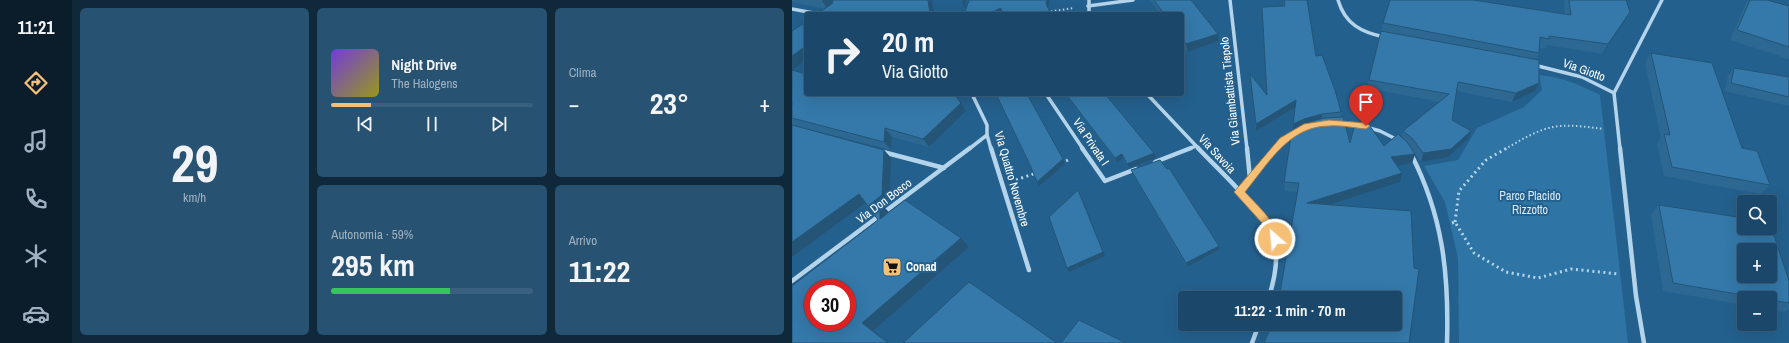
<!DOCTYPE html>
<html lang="it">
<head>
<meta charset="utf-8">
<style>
  :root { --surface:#1b486a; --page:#285272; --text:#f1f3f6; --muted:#a0b2c1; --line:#39607e; --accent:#f6bf76 }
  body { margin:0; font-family:"Archivo Narrow",sans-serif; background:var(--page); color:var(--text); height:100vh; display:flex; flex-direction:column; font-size:15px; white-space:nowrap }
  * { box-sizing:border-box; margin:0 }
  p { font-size:13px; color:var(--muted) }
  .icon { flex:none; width:22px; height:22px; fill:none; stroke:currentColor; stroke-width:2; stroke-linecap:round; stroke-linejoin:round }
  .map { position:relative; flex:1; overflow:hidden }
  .side { display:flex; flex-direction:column; gap:8px; padding:8px; background:#0f283a; width:720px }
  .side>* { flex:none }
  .hud { position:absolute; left:12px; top:12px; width:380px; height:84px; border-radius:4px; box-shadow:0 4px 16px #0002,0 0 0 1px var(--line); background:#1b486a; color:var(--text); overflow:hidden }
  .tools { position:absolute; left:945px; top:195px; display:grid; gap:8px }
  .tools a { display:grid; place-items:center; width:40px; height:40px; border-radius:4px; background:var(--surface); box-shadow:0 4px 16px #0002,0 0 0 1px var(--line); font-size:20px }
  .speed { position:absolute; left:12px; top:279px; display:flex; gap:8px; font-size:20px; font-weight:700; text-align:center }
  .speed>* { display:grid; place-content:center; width:52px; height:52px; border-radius:50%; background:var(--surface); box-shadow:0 4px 16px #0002,0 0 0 1px var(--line); line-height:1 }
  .speed .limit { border:6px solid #d22; background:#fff; color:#111 }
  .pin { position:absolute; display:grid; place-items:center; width:34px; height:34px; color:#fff; margin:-41px -17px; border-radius:50% 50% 50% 0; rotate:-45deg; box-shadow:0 0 4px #0007 }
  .pin .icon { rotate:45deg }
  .me { position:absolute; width:44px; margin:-22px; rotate:333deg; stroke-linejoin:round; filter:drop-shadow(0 0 3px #0008) }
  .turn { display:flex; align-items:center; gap:14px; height:84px; padding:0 12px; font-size:18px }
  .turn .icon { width:52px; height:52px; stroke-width:2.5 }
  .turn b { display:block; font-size:28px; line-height:34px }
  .big { font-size:30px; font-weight:700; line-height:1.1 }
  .side .tile { flex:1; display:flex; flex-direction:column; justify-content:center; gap:6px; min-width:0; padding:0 14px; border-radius:6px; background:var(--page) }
  .side .dial { align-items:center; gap:0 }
  .dial b { font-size:52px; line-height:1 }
  .song { display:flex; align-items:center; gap:12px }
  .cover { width:48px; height:48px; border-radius:6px; background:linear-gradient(135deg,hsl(260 70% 55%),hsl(60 70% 35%)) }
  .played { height:4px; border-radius:2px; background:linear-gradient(90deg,var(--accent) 20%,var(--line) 20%) }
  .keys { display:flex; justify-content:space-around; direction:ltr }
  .heat { display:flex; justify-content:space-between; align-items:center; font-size:22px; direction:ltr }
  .charge { height:6px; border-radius:3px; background:linear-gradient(90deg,#34c759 59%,var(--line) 0) }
  .side .tiles { flex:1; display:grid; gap:8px; grid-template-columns:repeat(3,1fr) }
  .tile:first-child { grid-row:span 2 }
  .trip { position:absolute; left:386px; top:291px; width:224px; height:40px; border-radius:4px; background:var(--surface); box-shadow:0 4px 16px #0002,0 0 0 1px var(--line); font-weight:700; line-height:40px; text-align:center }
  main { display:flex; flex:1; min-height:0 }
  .tabs { display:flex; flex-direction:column; width:72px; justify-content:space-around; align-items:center; background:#0b1d2a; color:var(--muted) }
  .tabs .icon { width:28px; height:28px }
  .tabs .active { color:var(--accent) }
  .tabs b { font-size:18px; color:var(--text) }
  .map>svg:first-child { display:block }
</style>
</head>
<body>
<main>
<nav class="tabs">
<b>11:21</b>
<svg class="icon active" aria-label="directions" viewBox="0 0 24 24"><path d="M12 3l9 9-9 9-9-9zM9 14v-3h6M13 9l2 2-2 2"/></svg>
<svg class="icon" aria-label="music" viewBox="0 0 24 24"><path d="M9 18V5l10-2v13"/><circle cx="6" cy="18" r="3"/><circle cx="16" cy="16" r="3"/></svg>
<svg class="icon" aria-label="phone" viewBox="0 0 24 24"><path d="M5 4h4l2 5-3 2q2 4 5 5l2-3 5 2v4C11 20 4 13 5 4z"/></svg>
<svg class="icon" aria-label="climate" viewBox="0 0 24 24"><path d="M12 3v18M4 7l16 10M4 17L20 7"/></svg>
<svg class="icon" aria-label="car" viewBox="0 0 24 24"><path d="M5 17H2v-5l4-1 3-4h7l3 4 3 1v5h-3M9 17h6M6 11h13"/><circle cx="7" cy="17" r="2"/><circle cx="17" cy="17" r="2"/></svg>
</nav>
<section class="side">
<div class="tiles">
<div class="tile dial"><b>29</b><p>km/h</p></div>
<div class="tile">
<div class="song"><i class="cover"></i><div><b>Night Drive</b><p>The Halogens</p></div></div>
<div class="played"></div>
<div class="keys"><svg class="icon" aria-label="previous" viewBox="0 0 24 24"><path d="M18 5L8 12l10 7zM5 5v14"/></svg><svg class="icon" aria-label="pause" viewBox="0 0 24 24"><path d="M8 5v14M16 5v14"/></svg><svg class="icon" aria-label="next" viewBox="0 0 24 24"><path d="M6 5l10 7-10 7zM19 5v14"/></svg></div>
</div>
<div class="tile"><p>Clima</p>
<div class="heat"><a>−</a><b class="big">23°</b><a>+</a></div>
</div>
<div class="tile"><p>Autonomia · 59%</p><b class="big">295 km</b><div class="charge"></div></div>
<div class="tile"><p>Arrivo</p><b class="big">11:22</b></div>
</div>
</section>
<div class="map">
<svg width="997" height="343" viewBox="0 0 997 343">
  <rect width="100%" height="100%" fill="#24608d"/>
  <path fill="#2e74a5" d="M747,75C770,77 788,85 808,95L836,343H667L666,258L653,202L632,166L666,160L685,128L732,107L750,90Z"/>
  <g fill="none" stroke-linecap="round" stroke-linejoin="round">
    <g stroke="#b3d4eb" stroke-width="2" stroke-dasharray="1.5 2.5" stroke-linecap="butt">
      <path d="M255,12L282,8"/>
      <path d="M713,149C727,141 745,130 761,127C778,124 795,127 811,129"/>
    </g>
    <g stroke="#b3d4eb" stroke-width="3" stroke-dasharray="2 3.5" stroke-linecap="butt">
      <path d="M269,163L279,159"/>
      <path d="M224,180L244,173"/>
      <path d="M663,222L667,191L694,160L715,148"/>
      <path d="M660,223L663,222L682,253L714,272L746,278L779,269L827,274"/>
    </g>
    <g stroke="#b3d4eb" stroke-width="3.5">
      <path d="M297,0V14"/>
      <path d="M438,0L455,149"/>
      <path d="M546,0C553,24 569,32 592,37"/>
      <path d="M296,6L341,0"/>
      <path d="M0,9L27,14"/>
      <path d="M742,65L790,77L822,93"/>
      <path d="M822,93L828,149"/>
      <path d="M822,93L870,0"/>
      <path d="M180,94L195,125V135L199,149"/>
      <path d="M254,94L291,149"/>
      <path d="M355,94L407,149"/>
      <path d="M549,123L568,125"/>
      <path d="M574,127L588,131L606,140"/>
      <path d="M177,149L195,135"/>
      <path d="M397,149L404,146"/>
      <path d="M484,149L491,140L503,131"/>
    </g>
    <g stroke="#b3d4eb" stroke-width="4.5">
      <path d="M199,148L237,270"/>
      <path d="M290,148L313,181L344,169"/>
      <path d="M406,148C429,173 482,218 484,252C485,268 481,283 477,298"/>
      <path d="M455,148L458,179"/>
      <path d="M828,148L844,296L852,343"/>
      <path d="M91,152L152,168"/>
      <path d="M619,154C651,216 657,274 655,343"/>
      <path d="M363,162L399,148"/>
      <path d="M447,192L484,148"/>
      <path d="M0,281L178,148"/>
      <path d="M460,343L467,324"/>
    </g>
  </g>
  <g fill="#2d6892">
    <path d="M0,0H140L142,14L33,9L0,2Z"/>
    <path d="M358,0H399L427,41L396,52L390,44V14H368Z"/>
    <path d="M491,0H492L524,56L549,112L548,117L558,143L592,146L610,138L611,131L648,102L575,88L577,80L590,31L591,23L773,15L772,0H834L832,22L810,54L755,45L753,49L748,48L747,53L744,60L743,91L720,102L664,91L660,120L679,131L676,139L656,157L629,162L617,145L623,154L620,163L605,165L608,182L537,205L603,324L506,192L493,191L492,182L501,130V124L503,108L464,131L458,74L475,95L492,6Z"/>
    <path d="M956,0H975L997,6V59L938,40L953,5Z"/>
    <path d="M859,53L950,148L978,185L968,194L872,176L865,144L869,138L853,63Z"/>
    <path d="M942,68L997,77V106L933,91L936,76Z"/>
    <path d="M0,70L174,111L137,147L100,137L99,150L1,125H0L92,150L99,158L98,203L92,207L97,212L177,247L81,331L97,343H0L86,220L80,210L74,203L0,257Z"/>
    <path d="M273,94H313L362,153L364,158L337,168L331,158L325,162Z"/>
    <path d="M339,170L427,246L428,249L395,267L341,174Z"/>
    <path d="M867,205L997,281V309L992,312L978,310V298H952V305L871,291L859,214Z"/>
  </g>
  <g fill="#245577">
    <path d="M31,0H49L41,3H39L41,6L36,9L30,1Z"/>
    <path d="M136,0H140L142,14H138Z"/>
    <path d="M171,0H175L172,8L170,3Z"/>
    <path d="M255,0H258L256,8L254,4Z"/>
    <path d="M208,8L210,12L207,14H198Z"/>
    <path d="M838,12L832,22L810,54L816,44Z"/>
    <path d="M426,34L427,41L396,52L394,44Z"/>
    <path d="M14,46V60L0,70V56Z"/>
    <path d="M747,83L743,91L720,102L724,93Z"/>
    <path d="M504,100V107L464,131V124Z"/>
    <path d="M169,103L174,111L137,147L131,139Z"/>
    <path d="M530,114V121L501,132V124L512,119Z"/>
    <path d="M93,128L100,137L99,150L92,142Z"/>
    <path d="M679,131L676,139L656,157L629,162L631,153Z"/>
    <path d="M92,150L99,158L98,203L92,207L97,213L88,219L84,214L76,206Z"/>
    <path d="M362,153L364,158L337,168L335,164Z"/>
    <path d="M330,154L331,158L325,162L323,158Z"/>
    <path d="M623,154L620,163L597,167L599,157Z"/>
    <path d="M271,159L273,164L247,186L245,182Z"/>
    <path d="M610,173L608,182L515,212V203Z"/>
    <path d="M67,194L75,202L0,257V242Z"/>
    <path d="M288,194L313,256L277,272L275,268Z"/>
    <path d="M169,238L177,247L81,331L97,343H96L70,323Z"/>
    <path d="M427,246L428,249L395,267L394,263Z"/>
  </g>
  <g fill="#3479aa" stroke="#245577" fill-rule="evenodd">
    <path d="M42,0H136L138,14H25L41,3H39Z"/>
    <path d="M177,0H255L254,4L259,14H213L208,8L198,14H173V12Z"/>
    <path d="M362,0H399L426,34L394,44L390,38V14H372Z"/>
    <path d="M492,0H515L524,56L530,55L543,90L549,112L530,114L512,119L501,124L504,100L464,124L458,74L475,95L470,7L493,6Z"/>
    <path d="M598,0H681L779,15L777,0H834L838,12L816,44L757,36V39L748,37L747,53L591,23Z"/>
    <path d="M958,0H975L997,6V47L945,30Z"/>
    <path d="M14,22V46L0,56V31Z"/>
    <path d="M589,31L747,60V83L724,93L666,82L660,120L679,131L659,149L631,153L620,138L611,131L657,94L577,80Z"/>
    <path d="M859,53L920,63L950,148L965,151L978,185L880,167L872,134L878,135Z"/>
    <path d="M942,68L997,77V97L939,83Z"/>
    <path d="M0,70L14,74V94H162L169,103L131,139L93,128L92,142L0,118V104H1H0Z"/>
    <path d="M204,94H235L271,159L245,182L238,165Z"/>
    <path d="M274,94H313L362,153L335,164L330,154L323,158Z"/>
    <path d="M551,117L558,143L563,124L578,126L592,146L606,134L615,142L623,154L599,157L610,173L515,203L619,211L622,268L627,269L617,343H472L480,324H603V298H487L507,183L492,182L500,130L514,123L532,118Z"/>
    <path d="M0,125L92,150L90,195L76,206L67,194L0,242Z"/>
    <path d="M368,160L375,169L377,168L427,246L394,263L339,170Z"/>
    <path d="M286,190L311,252L275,268L257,217Z"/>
    <path d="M113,200L169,238L70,323L96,343H0V286L86,220L79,210L88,203V219ZM21,288H55V322H21Z"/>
    <path d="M867,205L952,218V228H978V223L997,281V303L978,300V298H968L881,283ZM952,250H978V276H952Z"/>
    <path d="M177,282L265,343H111Z"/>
    <path d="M287,320L334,343H269Z"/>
  </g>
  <path fill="#f6bf76" stroke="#a07c4d" d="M537,120L574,123L578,126L574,129C562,128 549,125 537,126C497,126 476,164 453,192C467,207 481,219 488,239L483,243L479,242L470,223L442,192L488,138L512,124Z"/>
  <defs>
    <symbol id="supermarket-square" viewBox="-11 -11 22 22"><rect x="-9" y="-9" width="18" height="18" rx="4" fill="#f6bf76" stroke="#24608d"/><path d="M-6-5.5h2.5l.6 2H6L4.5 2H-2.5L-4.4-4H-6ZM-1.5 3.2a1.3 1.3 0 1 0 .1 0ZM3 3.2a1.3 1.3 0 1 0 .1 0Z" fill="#111"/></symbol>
  </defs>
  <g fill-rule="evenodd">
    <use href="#supermarket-square" x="89" y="256" width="22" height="22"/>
  </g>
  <g text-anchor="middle" stroke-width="4" stroke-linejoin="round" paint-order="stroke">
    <g font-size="12" fill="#fff" stroke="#24608d">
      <text transform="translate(792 70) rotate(20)" y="4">Via Giotto</text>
      <text transform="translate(438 91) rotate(-96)" y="4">Via Giambattista Tiepolo</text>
      <text transform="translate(299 142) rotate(56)" y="4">Via Privata I</text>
      <text transform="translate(425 154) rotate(47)" y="4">Via Savoia</text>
      <text transform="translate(220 179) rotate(74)" y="4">Via Quattro Novembre</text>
      <text transform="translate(92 201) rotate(-37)" y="4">Via Don Bosco</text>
    </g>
    <g font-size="12" fill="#d7ebf8" stroke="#24608d">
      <text x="738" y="200">Parco Placido<tspan x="738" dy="14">Rizzotto</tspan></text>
    </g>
    <g font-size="12" font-weight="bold" fill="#fff" stroke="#24608d" text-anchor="start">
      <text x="114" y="271">Conad</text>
    </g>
  </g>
</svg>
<div class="tools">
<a><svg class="icon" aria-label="search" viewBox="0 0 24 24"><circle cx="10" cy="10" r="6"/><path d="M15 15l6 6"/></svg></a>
<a>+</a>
<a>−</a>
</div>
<div class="speed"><div class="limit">30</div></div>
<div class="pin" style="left:574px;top:126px;background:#d93025"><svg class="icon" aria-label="arrive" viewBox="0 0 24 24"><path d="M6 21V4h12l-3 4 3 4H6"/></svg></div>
<svg class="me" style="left:483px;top:239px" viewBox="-20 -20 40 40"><circle r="17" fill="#f6bf76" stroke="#fff" stroke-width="3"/><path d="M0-11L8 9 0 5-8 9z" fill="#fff"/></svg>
<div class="trip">11:22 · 1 min · 70 m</div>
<div class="hud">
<div class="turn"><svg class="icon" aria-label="right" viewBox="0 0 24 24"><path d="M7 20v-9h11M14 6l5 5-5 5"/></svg><div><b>20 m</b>Via Giotto</div></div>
</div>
</div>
</main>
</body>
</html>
